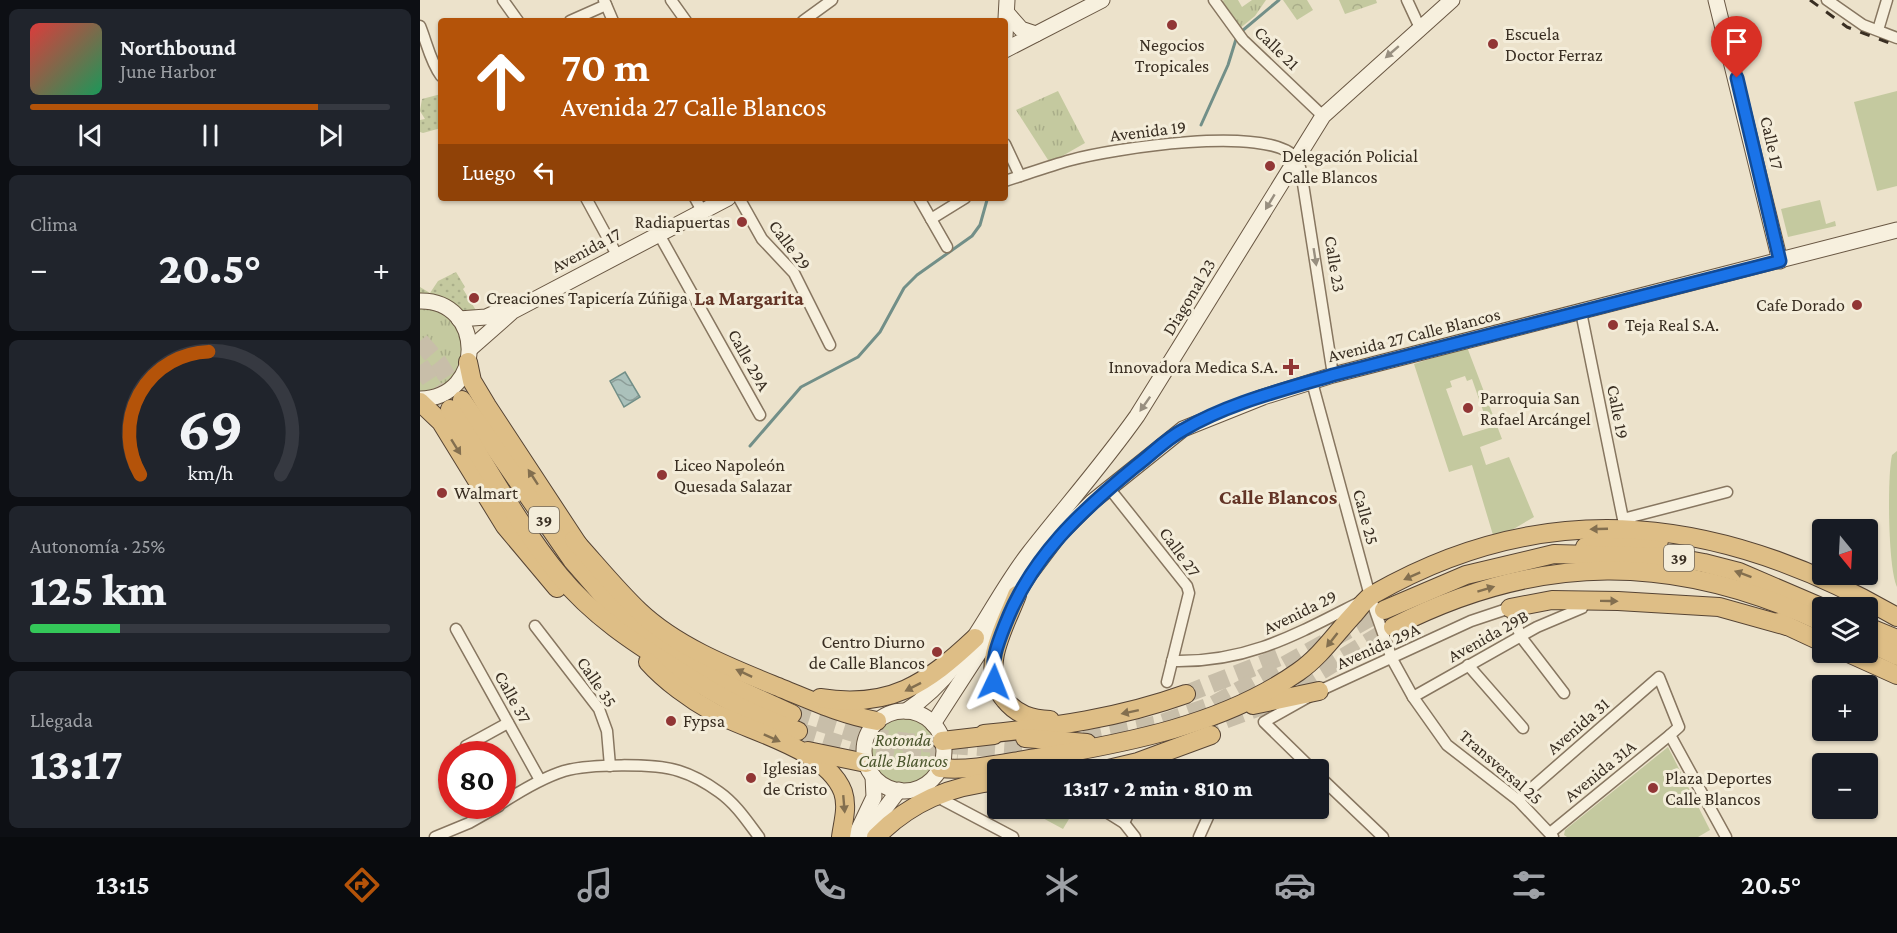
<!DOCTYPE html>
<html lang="es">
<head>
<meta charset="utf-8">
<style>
  :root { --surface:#171b24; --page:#20242c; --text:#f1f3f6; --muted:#9ea1a6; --line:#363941; --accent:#b45309 }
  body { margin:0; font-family:"Crimson Pro",serif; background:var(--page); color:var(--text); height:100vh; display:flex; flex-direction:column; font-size:22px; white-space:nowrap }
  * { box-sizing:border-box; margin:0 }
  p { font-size:20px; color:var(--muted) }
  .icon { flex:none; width:33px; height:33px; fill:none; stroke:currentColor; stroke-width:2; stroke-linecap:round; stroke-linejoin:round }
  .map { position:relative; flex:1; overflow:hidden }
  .sheet { display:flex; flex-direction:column; gap:9px; padding:9px; background:#0d0f14; width:420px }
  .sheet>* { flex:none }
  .top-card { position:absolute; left:18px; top:18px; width:570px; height:183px; border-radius:6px; box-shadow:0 2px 4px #0004; background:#b45309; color:#fff; overflow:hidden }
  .needle { width:39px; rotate:162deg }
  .controls { position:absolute; left:1392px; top:519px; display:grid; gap:12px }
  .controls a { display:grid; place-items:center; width:66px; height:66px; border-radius:6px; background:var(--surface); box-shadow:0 2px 4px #0004; font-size:30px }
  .speed { position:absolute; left:18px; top:741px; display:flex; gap:12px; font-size:30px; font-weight:700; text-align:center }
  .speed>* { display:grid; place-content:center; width:78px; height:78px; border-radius:50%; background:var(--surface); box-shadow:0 2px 4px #0004; line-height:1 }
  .speed .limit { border:9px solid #d22; background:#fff; color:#111 }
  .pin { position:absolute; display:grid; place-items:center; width:51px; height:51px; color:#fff; margin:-62px -26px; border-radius:50% 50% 50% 0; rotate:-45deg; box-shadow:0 0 6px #0007 }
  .pin .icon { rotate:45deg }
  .me { position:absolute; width:66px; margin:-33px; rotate:2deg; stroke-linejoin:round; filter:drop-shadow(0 0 4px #0008) }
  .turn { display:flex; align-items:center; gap:21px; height:126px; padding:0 24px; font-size:27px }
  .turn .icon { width:78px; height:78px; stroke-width:2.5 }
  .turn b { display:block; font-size:42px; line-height:51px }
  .then { display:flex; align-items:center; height:57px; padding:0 24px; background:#0003; gap:12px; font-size:22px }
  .big { font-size:45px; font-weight:800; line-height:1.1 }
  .sheet .widget { flex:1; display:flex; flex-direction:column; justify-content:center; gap:9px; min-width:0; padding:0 21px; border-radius:9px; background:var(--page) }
  .sheet .dial { align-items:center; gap:0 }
  .dial svg { height:156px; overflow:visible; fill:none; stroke:var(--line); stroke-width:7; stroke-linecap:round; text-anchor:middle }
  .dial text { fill:var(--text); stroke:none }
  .song { display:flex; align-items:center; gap:18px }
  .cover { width:72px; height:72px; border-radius:9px; background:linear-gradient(135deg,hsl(0 70% 55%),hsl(150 70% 35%)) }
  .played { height:6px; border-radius:3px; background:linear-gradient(90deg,var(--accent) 80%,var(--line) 80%) }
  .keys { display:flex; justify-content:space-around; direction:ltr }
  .heat { display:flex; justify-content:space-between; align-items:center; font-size:33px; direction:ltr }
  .charge { height:9px; border-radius:4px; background:linear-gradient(90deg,#34c759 25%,var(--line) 0) }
  .trip { position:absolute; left:567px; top:759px; width:342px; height:60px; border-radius:6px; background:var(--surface); box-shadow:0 2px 4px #0004; font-weight:800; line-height:60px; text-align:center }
  .menu { display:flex; height:96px; justify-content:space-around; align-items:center; background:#090b0e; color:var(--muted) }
  .menu .icon { width:42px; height:42px }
  .menu .current { color:var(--accent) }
  .menu b { font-size:27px; color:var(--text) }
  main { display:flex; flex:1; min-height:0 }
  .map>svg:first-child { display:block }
</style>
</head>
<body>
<main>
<section class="sheet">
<div class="widget">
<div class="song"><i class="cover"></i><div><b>Northbound</b><p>June Harbor</p></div></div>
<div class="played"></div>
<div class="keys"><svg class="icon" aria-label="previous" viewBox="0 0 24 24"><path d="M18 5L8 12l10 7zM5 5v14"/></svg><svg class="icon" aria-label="pause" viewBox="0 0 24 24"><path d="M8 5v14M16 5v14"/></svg><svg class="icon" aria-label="next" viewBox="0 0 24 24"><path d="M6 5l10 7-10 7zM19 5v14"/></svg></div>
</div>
<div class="widget"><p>Clima</p>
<div class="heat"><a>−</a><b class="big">20.5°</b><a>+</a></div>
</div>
<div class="widget dial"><svg viewBox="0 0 100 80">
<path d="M14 69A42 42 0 1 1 86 69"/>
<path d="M14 69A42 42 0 0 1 49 6" stroke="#b45309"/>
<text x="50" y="56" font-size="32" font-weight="700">69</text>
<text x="50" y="72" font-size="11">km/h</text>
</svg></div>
<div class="widget"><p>Autonomía · 25%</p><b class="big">125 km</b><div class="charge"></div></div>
<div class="widget"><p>Llegada</p><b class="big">13:17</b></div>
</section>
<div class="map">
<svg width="1477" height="837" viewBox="0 0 1477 837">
  <defs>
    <pattern id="grass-dots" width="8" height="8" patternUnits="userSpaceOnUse" patternTransform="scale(1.5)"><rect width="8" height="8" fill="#c4c99f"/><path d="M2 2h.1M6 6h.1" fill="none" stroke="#a9ad89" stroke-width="1.8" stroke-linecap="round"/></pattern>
    <pattern id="forest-crowns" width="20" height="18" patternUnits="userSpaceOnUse" patternTransform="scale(1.5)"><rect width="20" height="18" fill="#c4c99f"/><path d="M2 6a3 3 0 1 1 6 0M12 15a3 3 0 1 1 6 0" fill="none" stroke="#a9ad89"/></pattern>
    <pattern id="park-tufts" width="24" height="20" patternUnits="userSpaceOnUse" patternTransform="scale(1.5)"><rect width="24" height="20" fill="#c4c99f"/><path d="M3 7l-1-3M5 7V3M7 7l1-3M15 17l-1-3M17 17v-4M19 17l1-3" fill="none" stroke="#a9ad89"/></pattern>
    <pattern id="water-waves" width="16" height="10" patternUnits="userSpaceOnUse" patternTransform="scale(1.5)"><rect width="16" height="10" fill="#abc1bb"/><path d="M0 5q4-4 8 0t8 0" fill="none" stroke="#8c9d98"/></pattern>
  </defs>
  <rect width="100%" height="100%" fill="#ece2cb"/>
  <g fill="url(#grass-dots)">
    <path d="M21,94V128L3,133L0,132V120L5,119L0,111L2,99Z"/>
    <path d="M36,272L45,287L43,289L60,317L0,300V287L10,293L18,281Z"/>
  </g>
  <g fill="url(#forest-crowns)">
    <path d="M863,0H887L893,10L877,20Z"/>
    <path d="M919,0H956L957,3L925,14Z"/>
  </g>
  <g fill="url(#park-tufts)">
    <path d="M804,0H818L822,7L832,0H846L835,16L819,29L799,3Z"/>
    <path d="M638,91L665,143L630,163L596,110Z"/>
    <path d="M0,305C7,306 17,307 23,311C45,322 51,359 34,377C24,386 13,390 0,392Z"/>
    <path d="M606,809H655L643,829Z"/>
  </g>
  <g fill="#c4c99f" fill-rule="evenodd">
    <path d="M1477,91V186L1457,191L1434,102Z"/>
    <path d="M1400,200L1406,224L1415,221L1416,226L1368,237L1361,209Z"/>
    <path d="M1047,347L1082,439L1060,447L1066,465L1089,457L1114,517L1090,531L1073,535L1052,465L1029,472L994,364ZM1045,376L1047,381L1052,379L1069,428L1043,436L1026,389L1032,387L1030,381Z"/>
    <path d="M1477,451V587C1468,569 1467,477 1472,455Z"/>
    <circle cx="483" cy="750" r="34"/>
    <path d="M1248,747L1290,830L1278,837H1147L1144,835L1145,830Z"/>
  </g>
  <path fill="url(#water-waves)" stroke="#728f88" stroke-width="1.5" d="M205,372L220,397L204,407L190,381Z"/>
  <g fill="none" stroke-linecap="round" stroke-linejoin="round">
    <g stroke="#728f88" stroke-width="3">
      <path d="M822,31L859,0"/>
      <path d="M781,125L808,65L817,36"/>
      <path d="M330,446L381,387L438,357L460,332L484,288L497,275L552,236L560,225L567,200"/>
    </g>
    <g stroke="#c8bea9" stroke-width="18" stroke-dasharray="18 9" stroke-linecap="butt">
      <path d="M0,341L18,362L41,399"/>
      <path d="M0,365L29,408"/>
      <path d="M766,694L860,657"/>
      <path d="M372,714L440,735L487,742L588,749L635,746L739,724L793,705L964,610"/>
      <path d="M780,729L845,705L973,627"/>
      <path d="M378,731L446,752L537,763"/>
    </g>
    <defs>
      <g id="minor">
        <path d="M83,0L98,21"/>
        <path d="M184,0L193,21"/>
        <path d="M251,0L266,21"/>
        <path d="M794,0L823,40L903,116"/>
        <path d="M987,0L1000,28"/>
        <path d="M1407,0L1443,25L1477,38"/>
        <path d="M150,21L186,5"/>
        <path d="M383,21L412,0"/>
        <path d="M0,26C7,43 10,61 21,76"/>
        <path d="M1458,30L1467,0"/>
        <path d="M585,144L600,176"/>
        <path d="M585,181C607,174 629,166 651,160C691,149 848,124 876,158C879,161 880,168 881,171L913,375"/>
        <path d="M166,198L197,255"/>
        <path d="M275,198L282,211"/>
        <path d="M319,198L342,239L374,273L410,345"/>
        <path d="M499,198L527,247"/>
        <path d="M511,219L545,198"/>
        <path d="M236,229L340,415"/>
        <path d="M1161,312L1203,519L1307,492"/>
        <path d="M892,382L950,596L972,659L993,697L1027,745L1098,800L1133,837"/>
        <path d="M689,488L767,586L769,593L747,682"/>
        <path d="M115,626L179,709L187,731L190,766"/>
        <path d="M36,629L120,780"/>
        <path d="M752,661C827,663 875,635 940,602"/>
        <path d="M1048,665L1103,728"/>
        <path d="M993,697L1117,627L1162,608"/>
        <path d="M46,746L88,723"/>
        <path d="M893,770L844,722L899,691L1051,621L1090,608L1101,637L1144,693"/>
        <path d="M898,775L963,837"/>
        <path d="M523,800L593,837"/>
        <path d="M1098,800L1239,677L1259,727L1250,735L1306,837"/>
        <path d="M82,803C102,790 122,778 144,771C169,764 234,763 259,771C272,775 288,784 299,792C316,804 327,821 339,837"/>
        <path d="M680,808L704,823L715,837"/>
        <path d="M704,823L711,808"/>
        <path d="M1130,833L1250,735"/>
        <path d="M15,837L49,823L79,806"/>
        <path d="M779,837L792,808"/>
      </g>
      <g id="secondary">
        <path d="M1296,0L1360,261"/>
        <path d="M587,13L601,29L616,34"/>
        <path d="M585,37L587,0"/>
        <path d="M585,50L682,0"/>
        <path d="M0,301C65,300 66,398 0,399"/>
        <path d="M39,319L66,317L88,307"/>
        <path d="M50,349L93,311L308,198"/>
        <path d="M486,711C546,672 567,607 609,553C645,507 683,464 717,416L903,116L1032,0"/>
        <circle cx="484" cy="751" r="40"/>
        <path d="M513,724L610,574L640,534L672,502L763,429L843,397L913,375L1477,230"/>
        <path d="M445,835L479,790"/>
        <path d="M435,837L454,797L453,776"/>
      </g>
      <g id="trunk">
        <path d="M48,362L52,381L67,406L161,549"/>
        <path d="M42,400L152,560L186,599L221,627L296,679L372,714"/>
        <path d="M0,402L21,422L85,526L137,588"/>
        <path d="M30,409C66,464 98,525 140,576C173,616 213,642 256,669C295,694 334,717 378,731"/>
        <path d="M154,540C175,563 196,589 219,611C258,648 314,669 363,689C395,702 423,715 457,721"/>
        <path d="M1165,547L1207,540L1239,541"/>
        <path d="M597,595C585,627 558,669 585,700C597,715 612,719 630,720"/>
        <path d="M1090,608L1132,600L1198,601L1299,607L1367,626"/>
        <path d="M964,610L1046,575L1134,554L1252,557L1284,563L1319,572L1403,608"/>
        <path d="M1359,622L1402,642"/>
        <path d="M973,627C1120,552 1254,553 1402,622"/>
        <path d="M1448,627L1477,639"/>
        <path d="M1448,642L1477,656"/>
        <path d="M1426,652L1477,675"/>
        <path d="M228,662C245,681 271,700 293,712C330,732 407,749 423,792C428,807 423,822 421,837"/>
        <path d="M400,698C470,709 506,684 555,638"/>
        <path d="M833,705L899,691"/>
        <path d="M564,734C634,727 699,718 766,694"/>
        <path d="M605,738L667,743"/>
        <path d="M522,741L574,735"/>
        <path d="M388,751L446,763"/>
        <path d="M520,768C553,771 584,763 617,758C706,743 803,725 878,672C901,656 916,633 935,613C941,606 946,598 954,594C1132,492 1305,518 1477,617"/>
        <path d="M684,770L718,762L791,735"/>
        <path d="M456,837C491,802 529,786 578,781"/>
      </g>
    </defs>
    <use href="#minor" stroke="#877660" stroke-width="13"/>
    <use href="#secondary" stroke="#695743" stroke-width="17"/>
    <use href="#trunk" stroke="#564434" stroke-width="20"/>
    <use href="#minor" stroke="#f7f0de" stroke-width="10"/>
    <use href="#secondary" stroke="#f7f0de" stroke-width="15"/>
    <use href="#trunk" stroke="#debe86" stroke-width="18"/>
    <path stroke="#392e22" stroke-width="3" stroke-dasharray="10 10" stroke-linecap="butt" d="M1390,0L1427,27L1477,46"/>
  </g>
  <defs><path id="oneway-solid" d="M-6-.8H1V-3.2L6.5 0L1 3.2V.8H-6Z" transform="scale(1.5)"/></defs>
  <g fill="#988f80">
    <use href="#oneway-solid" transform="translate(972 52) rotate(139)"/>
    <use href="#oneway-solid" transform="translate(850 202) rotate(121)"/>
    <use href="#oneway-solid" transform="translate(895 257) rotate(81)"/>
    <use href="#oneway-solid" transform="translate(725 404) rotate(125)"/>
  </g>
  <g fill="#836f4f">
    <use href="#oneway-solid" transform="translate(36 447) rotate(58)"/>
    <use href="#oneway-solid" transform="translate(113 477) rotate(-123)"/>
    <use href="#oneway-solid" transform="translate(1179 529) rotate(178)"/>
    <use href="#oneway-solid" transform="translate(1323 574) rotate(-160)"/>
    <use href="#oneway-solid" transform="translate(992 576) rotate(156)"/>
    <use href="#oneway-solid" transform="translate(1066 589) rotate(-17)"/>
    <use href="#oneway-solid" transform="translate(1189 601) rotate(1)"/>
    <use href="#oneway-solid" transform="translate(912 640) rotate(128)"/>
    <use href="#oneway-solid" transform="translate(324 673) rotate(-155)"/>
    <use href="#oneway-solid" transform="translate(493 687) rotate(153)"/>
    <use href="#oneway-solid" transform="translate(710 712) rotate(168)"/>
    <use href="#oneway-solid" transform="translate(352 738) rotate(24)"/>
    <use href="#oneway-solid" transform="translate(424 804) rotate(85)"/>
  </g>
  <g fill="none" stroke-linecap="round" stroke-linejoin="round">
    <defs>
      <path id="route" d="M574,682C571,661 577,645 585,625C611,557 661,511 716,466C732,454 746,439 763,430C808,403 863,390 913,375L1360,261L1317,78"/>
    </defs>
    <use href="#route" stroke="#114b97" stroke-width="15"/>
    <use href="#route" stroke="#1a73e8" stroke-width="10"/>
  </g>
  <g fill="#913635" stroke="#f4edda" stroke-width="2">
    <circle cx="752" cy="25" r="6"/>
    <circle cx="1073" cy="44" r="6"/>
    <circle cx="850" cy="166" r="6"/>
    <circle cx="322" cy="222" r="6"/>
    <circle cx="54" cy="298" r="6"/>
    <circle cx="1437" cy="305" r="6"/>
    <circle cx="1193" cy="325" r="6"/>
    <path d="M868 358h6v6h6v6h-6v6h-6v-6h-6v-6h6z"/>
    <circle cx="1048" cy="408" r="6"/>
    <circle cx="242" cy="475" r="6"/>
    <circle cx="22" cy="493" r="6"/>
    <circle cx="517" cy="652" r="6"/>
    <circle cx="251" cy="721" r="6"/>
    <circle cx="331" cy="778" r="6"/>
    <circle cx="1233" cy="788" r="6"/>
  </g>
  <g text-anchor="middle" stroke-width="6" stroke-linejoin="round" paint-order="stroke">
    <g fill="#f4edda" stroke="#716759" stroke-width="1.5">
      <rect x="109" y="507" width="30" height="26" rx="4.5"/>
      <rect x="1244" y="545" width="30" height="26" rx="4.5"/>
    </g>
    <g font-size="16" font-weight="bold" fill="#392e22">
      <text x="124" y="526">39</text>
      <text x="1259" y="564">39</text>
    </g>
    <g font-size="18" fill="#392e22" stroke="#f4edda" text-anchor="start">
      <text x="1085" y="40">Escuela<tspan x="1085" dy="21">Doctor Ferraz</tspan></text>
      <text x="752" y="51" text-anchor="middle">Negocios<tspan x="752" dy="21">Tropicales</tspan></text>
      <text x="862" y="162">Delegación Policial<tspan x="862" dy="21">Calle Blancos</tspan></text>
      <text x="310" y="228" text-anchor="end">Radiapuertas</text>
      <text x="66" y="304">Creaciones Tapicería Zúñiga</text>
      <text x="1425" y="311" text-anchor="end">Cafe Dorado</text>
      <text x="1205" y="331">Teja Real S.A.</text>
      <text x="858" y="373" text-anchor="end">Innovadora Medica S.A.</text>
      <text x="1060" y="404">Parroquia San<tspan x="1060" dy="21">Rafael Arcángel</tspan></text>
      <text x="254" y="471">Liceo Napoleón<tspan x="254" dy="21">Quesada Salazar</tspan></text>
      <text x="34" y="499">Walmart</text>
      <text x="505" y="648" text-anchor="end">Centro Diurno<tspan x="505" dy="21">de Calle Blancos</tspan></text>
      <text x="263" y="727">Fypsa</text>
      <text x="343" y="774">Iglesias<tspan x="343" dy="21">de Cristo</tspan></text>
      <text x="1245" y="784">Plaza Deportes<tspan x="1245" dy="21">Calle Blancos</tspan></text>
    </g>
    <g font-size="18" fill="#392e22" stroke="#f4edda">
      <text transform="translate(857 48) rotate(44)" y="6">Calle 21</text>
      <text transform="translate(728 131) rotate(-7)" y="6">Avenida 19</text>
      <text transform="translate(1352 143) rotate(77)" y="6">Calle 17</text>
      <text transform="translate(370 245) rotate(53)" y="6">Calle 29</text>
      <text transform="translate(166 250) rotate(-28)" y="6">Avenida 17</text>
      <text transform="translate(915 264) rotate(81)" y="6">Calle 23</text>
      <text transform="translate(769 297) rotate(-59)" y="6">Diagonal 23</text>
      <text transform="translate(994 335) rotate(-14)" y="6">Avenida 27 Calle Blancos</text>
      <text transform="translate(329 360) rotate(61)" y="6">Calle 29A</text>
      <text transform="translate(1198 412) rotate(79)" y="6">Calle 19</text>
      <text transform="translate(946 517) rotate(75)" y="6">Calle 25</text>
      <text transform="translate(760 552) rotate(54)" y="6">Calle 27</text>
      <text transform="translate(880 612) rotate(-26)" y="6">Avenida 29</text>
      <text transform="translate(1068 636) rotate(-29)" y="6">Avenida 29B</text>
      <text transform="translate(958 646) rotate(-24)" y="6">Avenida 29A</text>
      <text transform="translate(177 682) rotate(56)" y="6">Calle 35</text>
      <text transform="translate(93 697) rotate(61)" y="6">Calle 37</text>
      <text transform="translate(1158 726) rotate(-41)" y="6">Avenida 31</text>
      <text transform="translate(1081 767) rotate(41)" y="6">Transversal 25</text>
      <text transform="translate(1180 771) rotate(-39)" y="6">Avenida 31A</text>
    </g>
    <g font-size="18" font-style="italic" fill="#49542b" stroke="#f4edda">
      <text x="483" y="746">Rotonda<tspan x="483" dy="21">Calle Blancos</tspan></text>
    </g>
    <g font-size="20" font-weight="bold" fill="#623325" stroke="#f4edda">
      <text x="329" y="305">La Margarita</text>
    </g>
    <g font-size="21" font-weight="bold" fill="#623325" stroke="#f4edda">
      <text x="858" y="504">Calle Blancos</text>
    </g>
  </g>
</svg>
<div class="controls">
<a><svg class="needle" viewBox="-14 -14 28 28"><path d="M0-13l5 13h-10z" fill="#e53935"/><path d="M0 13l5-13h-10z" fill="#9ea1a6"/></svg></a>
<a><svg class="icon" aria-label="layers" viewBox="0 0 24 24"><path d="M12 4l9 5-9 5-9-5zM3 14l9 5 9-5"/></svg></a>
<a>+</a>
<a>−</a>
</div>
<div class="speed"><div class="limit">80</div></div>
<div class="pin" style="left:1317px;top:78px;background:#d93025"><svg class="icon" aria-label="arrive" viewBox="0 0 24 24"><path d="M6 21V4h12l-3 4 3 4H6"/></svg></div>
<svg class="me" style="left:574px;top:682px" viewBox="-20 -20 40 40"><path d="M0-17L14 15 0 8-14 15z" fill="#1a73e8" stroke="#fff" stroke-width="4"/></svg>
<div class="trip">13:17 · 2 min · 810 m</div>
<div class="top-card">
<div class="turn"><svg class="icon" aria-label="ahead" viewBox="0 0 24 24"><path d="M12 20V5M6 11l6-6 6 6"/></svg><div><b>70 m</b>Avenida 27 Calle Blancos</div></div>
<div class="then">Luego<svg class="icon" aria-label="left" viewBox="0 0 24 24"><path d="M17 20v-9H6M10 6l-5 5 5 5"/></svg></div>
</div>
</div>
</main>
<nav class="menu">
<b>13:15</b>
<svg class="icon current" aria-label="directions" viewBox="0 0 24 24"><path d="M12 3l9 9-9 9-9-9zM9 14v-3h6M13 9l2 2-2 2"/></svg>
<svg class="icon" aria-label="music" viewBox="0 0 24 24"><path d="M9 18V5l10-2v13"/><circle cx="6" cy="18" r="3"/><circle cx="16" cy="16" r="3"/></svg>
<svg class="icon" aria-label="phone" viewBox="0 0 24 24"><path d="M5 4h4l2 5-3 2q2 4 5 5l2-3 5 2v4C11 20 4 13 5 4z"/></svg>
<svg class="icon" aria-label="climate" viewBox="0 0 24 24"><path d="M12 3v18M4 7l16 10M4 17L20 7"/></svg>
<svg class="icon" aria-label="car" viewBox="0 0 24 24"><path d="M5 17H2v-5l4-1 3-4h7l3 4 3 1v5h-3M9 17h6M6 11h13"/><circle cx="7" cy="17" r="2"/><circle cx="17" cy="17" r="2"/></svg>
<svg class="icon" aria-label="filters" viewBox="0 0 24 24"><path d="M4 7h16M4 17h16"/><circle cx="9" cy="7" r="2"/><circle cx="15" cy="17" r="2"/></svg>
<b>20.5°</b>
</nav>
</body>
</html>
